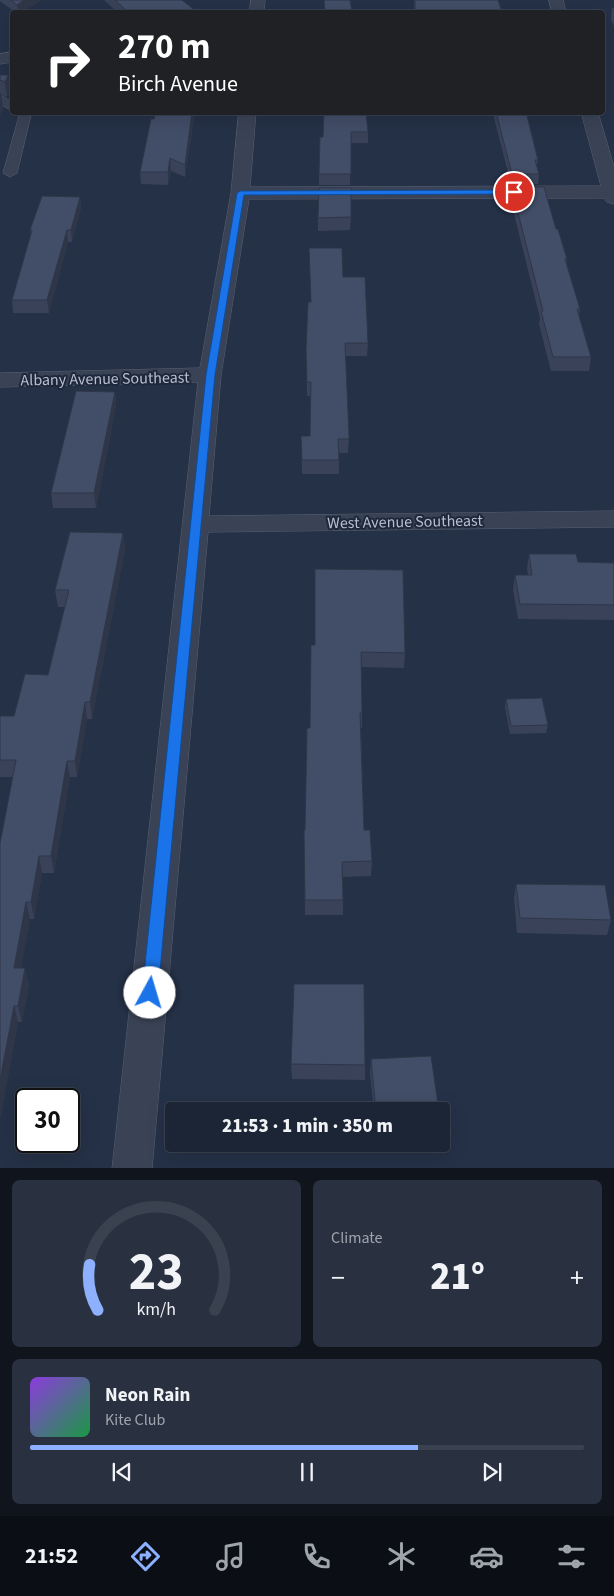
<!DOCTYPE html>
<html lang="en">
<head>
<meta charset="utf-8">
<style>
  :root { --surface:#1c2535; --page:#293141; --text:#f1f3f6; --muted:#a0a5ad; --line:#3a4250; --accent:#8db0ff }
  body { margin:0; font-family:"Source Sans 3",sans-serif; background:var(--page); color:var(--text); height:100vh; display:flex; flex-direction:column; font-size:19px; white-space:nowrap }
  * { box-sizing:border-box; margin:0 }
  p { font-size:16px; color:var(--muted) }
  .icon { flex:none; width:28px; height:28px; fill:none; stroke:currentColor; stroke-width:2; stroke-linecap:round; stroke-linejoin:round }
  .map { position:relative; height:1168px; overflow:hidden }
  .panel { display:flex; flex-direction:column; gap:12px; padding:12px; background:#0f141d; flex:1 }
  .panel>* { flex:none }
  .hud { position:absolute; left:10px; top:10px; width:595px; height:105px; border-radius:5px; box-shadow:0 5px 20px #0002,0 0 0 1px var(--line); background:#202124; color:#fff; overflow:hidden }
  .speed { position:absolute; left:15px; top:1088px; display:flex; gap:10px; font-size:25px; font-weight:700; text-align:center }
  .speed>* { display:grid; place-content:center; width:65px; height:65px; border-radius:50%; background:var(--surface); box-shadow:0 5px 20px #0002,0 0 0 1px var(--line); line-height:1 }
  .speed .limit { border:2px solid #111; border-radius:8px; background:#fff; color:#111 }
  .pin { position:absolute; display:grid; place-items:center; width:42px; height:42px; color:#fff; margin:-21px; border:2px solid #fff; border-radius:50%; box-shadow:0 1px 5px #0007 }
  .me { position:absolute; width:55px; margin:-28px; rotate:6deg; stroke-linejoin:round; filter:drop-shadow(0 0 4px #0008) }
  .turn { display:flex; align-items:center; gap:18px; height:105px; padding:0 25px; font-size:22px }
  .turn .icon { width:65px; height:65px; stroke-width:2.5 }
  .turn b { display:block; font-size:35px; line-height:42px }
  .big { font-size:38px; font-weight:800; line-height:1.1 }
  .panel .card { flex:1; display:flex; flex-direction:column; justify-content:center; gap:8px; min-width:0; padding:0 18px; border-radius:8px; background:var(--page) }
  .panel .dial { align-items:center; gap:0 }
  .dial svg { height:130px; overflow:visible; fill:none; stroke:var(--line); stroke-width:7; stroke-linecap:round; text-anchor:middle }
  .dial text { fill:var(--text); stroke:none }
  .song { display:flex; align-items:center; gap:15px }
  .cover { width:60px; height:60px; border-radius:8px; background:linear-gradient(135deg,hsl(270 70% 55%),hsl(140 70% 35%)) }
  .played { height:5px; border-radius:2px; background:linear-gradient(90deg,var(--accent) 70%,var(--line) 70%) }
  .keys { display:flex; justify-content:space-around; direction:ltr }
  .heat { display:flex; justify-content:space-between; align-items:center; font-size:28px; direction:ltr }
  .panel .tiles { flex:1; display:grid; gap:12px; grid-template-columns:1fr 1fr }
  .card:last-child { grid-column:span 2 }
  .trip { position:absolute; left:165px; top:1102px; width:285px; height:50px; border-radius:5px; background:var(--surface); box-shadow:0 5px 20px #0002,0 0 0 1px var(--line); font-weight:800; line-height:50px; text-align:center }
  .menu { display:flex; height:80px; justify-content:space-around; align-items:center; background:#0b0f15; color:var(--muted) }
  .menu .icon { width:35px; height:35px }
  .menu .current { color:var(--accent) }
  .menu b { font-size:22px; color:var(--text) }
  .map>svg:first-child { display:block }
</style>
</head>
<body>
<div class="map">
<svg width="614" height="1169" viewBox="0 0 614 1169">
  <rect width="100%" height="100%" fill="#253147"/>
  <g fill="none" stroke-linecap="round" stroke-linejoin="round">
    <defs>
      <g id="lane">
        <path d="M0,95L12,102V111L0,104Z"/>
        <path d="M15,112H29L31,115L17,173L10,177L3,173L19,116Z"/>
      </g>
      <g id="street">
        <path d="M251,0H265L264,12H250Z"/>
        <path d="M549,0H563L566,12H552Z"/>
        <path d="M12,52V62L0,64V54Z"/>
        <path d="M239,112H256L250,187L601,186L581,112H598L614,167V204L607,202L604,198L249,199L221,375L209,516L614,511V527L208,532L152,1169H112L198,382L0,387V373L200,368L231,193Z"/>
      </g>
    </defs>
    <use href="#lane" stroke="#596173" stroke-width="1"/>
    <use href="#street" stroke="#596173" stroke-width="1"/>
    <use href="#lane" fill="#3a4356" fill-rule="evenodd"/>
    <use href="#street" fill="#3a4356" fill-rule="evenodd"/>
  </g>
  <g fill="#394259">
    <path d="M0,0H42L22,12H15L0,1Z"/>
    <path d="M104,0H182L197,12H117Z"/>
    <path d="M414,0H498L502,12H414Z"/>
    <path d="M612,8H614V27L611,19Z"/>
    <path d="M0,75H8L10,90L7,97L1,95L3,108L0,115Z"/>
    <path d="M195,112L185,177L171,171L168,185L141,184L140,172L154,119Z"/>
    <path d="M324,112L368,132V143H351L350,185H319V174L323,137Z"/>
    <path d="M484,112H526L538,160L537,166L539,174L538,184H511L493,114H485Z"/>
    <path d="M515,187L556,229L567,259L566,264L580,309L579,317L591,357L589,371H551L539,324L540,318L514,214Z"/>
    <path d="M80,197L81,208L72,242H68L49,313H13L12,300L31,235L30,230Z"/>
    <path d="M351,217L350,230L318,231V218Z"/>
    <path d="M343,277L368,343L367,356H345L349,435L348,453H339V474H302L301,436H310V396H307L306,350Z"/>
    <path d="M115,392L116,406L96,508H53L51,493Z"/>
    <path d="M123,533L125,549L92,719H87L77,777H70L54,873H42L34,919H30L21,968H25L29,985L22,1022H18L0,1119L13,777H0V716H14L48,675L65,607H58L55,590Z"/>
    <path d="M529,554L578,562L614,563V620L518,619L513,590L515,575H528L527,569Z"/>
    <path d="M311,645L405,653L404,668L361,667L362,713V728H361L364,830L372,861L371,876L343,877V915H305L304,830H305L310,728Z"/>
    <path d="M506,699L548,725L546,733L510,734L505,707Z"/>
    <path d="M516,884L611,920L607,935L517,933L514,899Z"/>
    <path d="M371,1059L439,1111H374L370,1074Z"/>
    <path d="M291,1064L365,1065V1080L292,1079Z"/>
  </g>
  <g fill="#2e3648">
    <path d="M24,0H42L22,12H18L17,5Z"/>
    <path d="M8,75L10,90L7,97L5,82Z"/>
    <path d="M1,92L3,108L0,115V94Z"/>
    <path d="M192,112H195L185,177V165Z"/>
    <path d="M170,158L171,171L168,185V172Z"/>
    <path d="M80,197L81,208L72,242L71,230Z"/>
    <path d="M67,230L68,242L49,313L47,300Z"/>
    <path d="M115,392L116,406L96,508L94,493Z"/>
    <path d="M123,533L125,549L92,719L90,702Z"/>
    <path d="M85,702L87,719L77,777L75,761Z"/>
    <path d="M67,761L70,777L54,873L51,856Z"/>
    <path d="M39,856L42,873L34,919L31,902Z"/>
    <path d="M26,902L30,919L18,985L14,968Z"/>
    <path d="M25,968L29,985L22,1022L18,1006Z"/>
    <path d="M14,1006L18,1022L0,1119V1080Z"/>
  </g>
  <g fill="#424d67" stroke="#2e3648">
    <path d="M11,0H24L17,5Z"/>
    <path d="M115,0H182L197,12H128Z"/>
    <path d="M324,0H350L352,12H325Z"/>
    <path d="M415,0H498L502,12L415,11Z"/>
    <path d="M0,75H8L5,82L0,80Z"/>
    <path d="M156,112H192L185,165L170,158L168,172H140L151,119H154Z"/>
    <path d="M324,112H366L368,132H351V174H319L320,137H323Z"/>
    <path d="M496,112H526L538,160H535L539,174H512Z"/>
    <path d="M515,187H544L556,229H558L567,259H565L580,309H577L591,357H553L541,311H543L515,201H519Z"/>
    <path d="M319,188H351V217L318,218Z"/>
    <path d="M42,196L80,197L71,230H67L47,300H12L32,230H30Z"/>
    <path d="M309,248H342L343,277H365L368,343H345L349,435V439H338L339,460H302L301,436H310L311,382H307L306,350L308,302H311Z"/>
    <path d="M76,391L115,392L94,493H51Z"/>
    <path d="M70,532L123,533L90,702H85L75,761H67L51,856H39L31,902H26L14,968H25L18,1006H14L0,1080V843L16,760H0V716H14L25,674L48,675L69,590H55Z"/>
    <path d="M529,554H576L578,562L614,563V605L520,604L515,575H532Z"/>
    <path d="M315,569L403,570L405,653L361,652L362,713H360L364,830H370L372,861L342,862L343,900H305L304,830H305L307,728H310L311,645H315Z"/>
    <path d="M542,698L548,725L511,726L506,699Z"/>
    <path d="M516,884L605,885L611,920L520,918Z"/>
    <path d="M294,984H364L365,1065L291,1064Z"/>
    <path d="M431,1056L439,1111H376L371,1059Z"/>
  </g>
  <path fill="#1a73e8" stroke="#114b97" d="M514,190H517V194L244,195L215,375L158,993L155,997L150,999L145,997L142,993L206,375L237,193L240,191Z"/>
  <g text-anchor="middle" stroke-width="4" stroke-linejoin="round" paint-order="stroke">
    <g font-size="16" fill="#b8bfcf" stroke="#1e283c">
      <text transform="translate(105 378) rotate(-1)" y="6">Albany Avenue Southeast</text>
      <text transform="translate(405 521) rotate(-1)" y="6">West Avenue Southeast</text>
    </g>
  </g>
</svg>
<div class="speed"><div class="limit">30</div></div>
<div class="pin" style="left:514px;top:192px;background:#d93025"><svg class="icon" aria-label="arrive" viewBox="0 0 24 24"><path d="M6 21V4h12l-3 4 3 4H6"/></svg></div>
<svg class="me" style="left:150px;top:993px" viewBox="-20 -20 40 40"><circle r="19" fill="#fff"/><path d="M0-13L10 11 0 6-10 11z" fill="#1a73e8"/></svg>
<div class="trip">21:53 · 1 min · 350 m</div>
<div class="hud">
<div class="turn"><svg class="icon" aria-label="right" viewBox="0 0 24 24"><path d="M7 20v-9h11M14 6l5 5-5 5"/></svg><div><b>270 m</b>Birch Avenue</div></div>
</div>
</div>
<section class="panel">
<div class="tiles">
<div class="card dial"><svg viewBox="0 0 100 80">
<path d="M14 69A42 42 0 1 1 86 69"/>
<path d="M14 69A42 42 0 0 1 9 41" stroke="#8db0ff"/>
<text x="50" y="56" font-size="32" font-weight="700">23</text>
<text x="50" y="72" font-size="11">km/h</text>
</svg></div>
<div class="card"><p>Climate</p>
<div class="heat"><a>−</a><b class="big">21°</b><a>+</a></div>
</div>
<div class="card">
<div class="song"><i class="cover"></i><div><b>Neon Rain</b><p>Kite Club</p></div></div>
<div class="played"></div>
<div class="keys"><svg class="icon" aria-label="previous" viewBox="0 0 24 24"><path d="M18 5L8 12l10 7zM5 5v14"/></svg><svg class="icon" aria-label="pause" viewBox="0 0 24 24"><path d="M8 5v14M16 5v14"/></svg><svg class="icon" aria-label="next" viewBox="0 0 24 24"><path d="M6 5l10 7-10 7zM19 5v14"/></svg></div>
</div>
</div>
</section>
<nav class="menu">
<b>21:52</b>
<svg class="icon current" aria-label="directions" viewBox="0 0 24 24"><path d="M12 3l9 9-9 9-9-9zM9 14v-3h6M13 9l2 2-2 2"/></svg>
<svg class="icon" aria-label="music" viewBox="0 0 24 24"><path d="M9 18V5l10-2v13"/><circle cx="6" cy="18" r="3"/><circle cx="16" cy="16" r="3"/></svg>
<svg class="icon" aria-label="phone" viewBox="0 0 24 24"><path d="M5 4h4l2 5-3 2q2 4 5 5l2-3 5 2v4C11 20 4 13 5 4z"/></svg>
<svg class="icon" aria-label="climate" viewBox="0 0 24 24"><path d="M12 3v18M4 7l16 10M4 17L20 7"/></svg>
<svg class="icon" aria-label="car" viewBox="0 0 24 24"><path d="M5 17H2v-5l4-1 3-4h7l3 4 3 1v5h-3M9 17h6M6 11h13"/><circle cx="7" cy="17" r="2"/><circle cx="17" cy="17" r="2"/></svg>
<svg class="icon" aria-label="filters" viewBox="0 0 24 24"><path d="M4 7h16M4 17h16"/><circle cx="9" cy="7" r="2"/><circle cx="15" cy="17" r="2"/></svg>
</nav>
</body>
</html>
